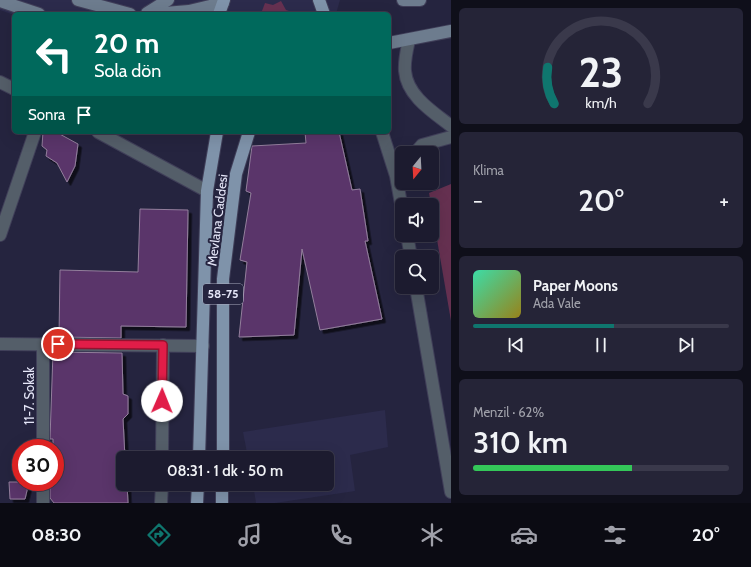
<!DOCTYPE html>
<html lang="tr">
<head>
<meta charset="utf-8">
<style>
  :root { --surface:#1c1b2f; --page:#252437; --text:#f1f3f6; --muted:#a0a1aa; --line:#3a394b; --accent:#0f766e }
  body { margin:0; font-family:Cabin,sans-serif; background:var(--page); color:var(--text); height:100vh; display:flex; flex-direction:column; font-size:15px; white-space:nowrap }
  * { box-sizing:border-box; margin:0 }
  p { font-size:13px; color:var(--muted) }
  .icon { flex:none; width:22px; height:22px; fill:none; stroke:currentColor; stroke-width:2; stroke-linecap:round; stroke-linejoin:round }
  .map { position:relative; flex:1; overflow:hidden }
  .panel { display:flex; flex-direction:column; gap:8px; padding:8px; background:#0f0f1a; width:300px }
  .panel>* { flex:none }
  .hud { position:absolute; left:12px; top:12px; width:379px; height:122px; border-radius:6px; box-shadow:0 4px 16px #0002,0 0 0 1px var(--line); background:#00695c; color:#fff; overflow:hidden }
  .needle { width:26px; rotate:198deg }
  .fabs { position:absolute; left:395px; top:146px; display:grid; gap:8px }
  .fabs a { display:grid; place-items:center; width:44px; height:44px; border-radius:6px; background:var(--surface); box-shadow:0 4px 16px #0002,0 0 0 1px var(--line); font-size:20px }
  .speed { position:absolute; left:12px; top:439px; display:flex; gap:8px; font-size:20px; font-weight:700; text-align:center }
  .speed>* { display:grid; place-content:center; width:52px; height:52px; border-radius:50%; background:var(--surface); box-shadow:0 4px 16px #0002,0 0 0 1px var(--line); line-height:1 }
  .speed .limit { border:6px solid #d22; background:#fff; color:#111 }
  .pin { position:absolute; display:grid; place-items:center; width:34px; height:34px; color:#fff; margin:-17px; border:2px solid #fff; border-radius:50%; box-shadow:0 1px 4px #0007 }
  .me { position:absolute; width:44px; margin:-22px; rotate:1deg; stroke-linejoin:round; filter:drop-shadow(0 0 3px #0008) }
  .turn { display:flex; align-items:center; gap:14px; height:84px; padding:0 16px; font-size:18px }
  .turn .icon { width:52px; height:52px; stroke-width:2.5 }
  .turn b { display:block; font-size:28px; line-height:34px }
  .then { display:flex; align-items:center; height:38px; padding:0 16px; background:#0003; gap:8px; font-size:15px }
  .big { font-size:30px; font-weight:600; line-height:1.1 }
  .panel .widget { flex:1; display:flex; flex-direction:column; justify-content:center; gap:6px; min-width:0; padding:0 14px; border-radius:6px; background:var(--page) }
  .panel .dial { align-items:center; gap:0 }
  .dial svg { height:104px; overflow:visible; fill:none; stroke:var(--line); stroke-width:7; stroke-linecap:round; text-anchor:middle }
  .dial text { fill:var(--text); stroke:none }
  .song { display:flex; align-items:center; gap:12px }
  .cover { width:48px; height:48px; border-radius:6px; background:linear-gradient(135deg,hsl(160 70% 55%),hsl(50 70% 35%)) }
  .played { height:4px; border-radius:2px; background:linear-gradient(90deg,var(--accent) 55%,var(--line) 55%) }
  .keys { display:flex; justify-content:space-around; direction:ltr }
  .heat { display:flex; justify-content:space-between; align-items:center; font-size:22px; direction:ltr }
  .charge { height:6px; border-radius:3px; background:linear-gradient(90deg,#34c759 62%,var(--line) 0) }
  .trip { position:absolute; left:116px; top:451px; width:218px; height:40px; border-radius:6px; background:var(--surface); box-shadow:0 4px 16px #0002,0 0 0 1px var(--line); font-weight:600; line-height:40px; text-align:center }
  .menu { display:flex; height:64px; justify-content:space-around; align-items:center; background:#0b0b13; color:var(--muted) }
  .menu .icon { width:28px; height:28px }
  .menu .selected { color:var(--accent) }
  .menu b { font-size:18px; color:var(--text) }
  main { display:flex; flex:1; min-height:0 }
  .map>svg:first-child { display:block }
</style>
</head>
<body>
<main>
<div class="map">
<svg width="451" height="503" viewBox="0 0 451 503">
  <defs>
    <filter id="shadow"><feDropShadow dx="3.5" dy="3.5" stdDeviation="0" flood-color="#0009"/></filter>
  </defs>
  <rect width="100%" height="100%" fill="#25243f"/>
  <g fill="#2c2b4c">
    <path d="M0,0H340L336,14L14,15L0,10Z"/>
    <path d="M385,410L388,447L350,455L355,491L275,503H256L253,484H327V458H248L243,432Z"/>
  </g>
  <g fill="#663151">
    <path d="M281,1L286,10L292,12L291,14L255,13L262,11L265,3L273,5Z"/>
    <path d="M451,184V321L429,193Z"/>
  </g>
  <g fill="#5a346b" stroke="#937f9c" filter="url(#shadow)">
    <path d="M43,132H56L78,144L75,166L67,182L57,163L46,156L47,150L42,146Z"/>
    <path d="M305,132H339L352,190L360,189L368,241H365L382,319L320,330L302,249L294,335L239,337L247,262L240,260L251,193L246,191L252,146L306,143Z"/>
    <path d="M140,209L188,210L186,327L121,326V338L59,337L60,270L138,272Z"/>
    <path d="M53,352L122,353L123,394L128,396V414L123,419L125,458H123V484H127L128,503H54L50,498V482H55V448H53V439H50Z"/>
    <path d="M9,482H29L25,499H10Z"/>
  </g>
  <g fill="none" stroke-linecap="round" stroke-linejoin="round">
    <defs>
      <g id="street">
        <path d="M409,40C407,49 404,61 405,71C407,96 433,112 451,126"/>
        <path d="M0,82L14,89"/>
        <path d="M98,132L207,191"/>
        <path d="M382,132L396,176L402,209"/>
        <path d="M415,153L422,145L451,137"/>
        <path d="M0,235L35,132"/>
        <path d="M407,235L411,257"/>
        <path d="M416,287L451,492"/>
        <path d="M0,344L203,346"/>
        <path d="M43,344V448"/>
        <path d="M162,458L163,345"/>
        <path d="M43,482V503"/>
        <path d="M161,503L162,484"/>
      </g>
      <g id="secondary">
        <path d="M78,0L130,14"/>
        <path d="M403,0H420"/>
        <path d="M0,1L39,14"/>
        <path d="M147,13L168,0"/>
        <path d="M153,14L189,11L223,3"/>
        <path d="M389,43L451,31"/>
      </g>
      <g id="primary">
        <path d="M319,0L324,14"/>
        <path d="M219,14L224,0"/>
        <path d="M199,458L207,191L217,132"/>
        <path d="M223,458V279L236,174L249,132"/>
        <path d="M197,503L198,484"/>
        <path d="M222,503V484"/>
      </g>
    </defs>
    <use href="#street" stroke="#403f59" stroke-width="14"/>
    <use href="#secondary" stroke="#403f59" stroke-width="14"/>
    <use href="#primary" stroke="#403f59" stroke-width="14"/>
    <use href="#street" stroke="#545e69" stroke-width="12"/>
    <use href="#secondary" stroke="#6d7c8e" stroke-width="12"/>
    <use href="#primary" stroke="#7f93aa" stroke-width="12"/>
  </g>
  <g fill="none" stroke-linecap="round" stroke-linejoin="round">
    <defs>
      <path id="route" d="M58,344L163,345L162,401"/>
    </defs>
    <use href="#route" stroke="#92132f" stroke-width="10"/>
    <use href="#route" stroke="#e11d48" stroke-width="7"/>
  </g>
  <g text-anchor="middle" stroke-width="4" stroke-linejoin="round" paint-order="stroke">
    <rect fill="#25243f" stroke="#abacc0" stroke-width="1" x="203" y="284" width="40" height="20" rx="3"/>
    <g font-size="12" font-weight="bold" fill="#e5e6f8">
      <text x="223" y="298">58-75</text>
    </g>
    <g font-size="13" fill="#e5e6f8" stroke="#25243f">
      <text transform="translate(217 220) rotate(-83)" y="5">Mevlana Caddesi</text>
      <text transform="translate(29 396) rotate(-90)" y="5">11-7. Sokak</text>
    </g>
  </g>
</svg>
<div class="fabs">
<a><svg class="needle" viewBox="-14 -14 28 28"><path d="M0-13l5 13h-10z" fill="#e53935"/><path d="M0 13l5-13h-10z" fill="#a0a1aa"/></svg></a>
<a><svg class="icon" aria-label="sound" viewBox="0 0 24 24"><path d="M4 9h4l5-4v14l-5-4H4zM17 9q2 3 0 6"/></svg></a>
<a><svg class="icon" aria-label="search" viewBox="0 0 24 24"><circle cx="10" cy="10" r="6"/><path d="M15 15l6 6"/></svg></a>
</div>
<div class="speed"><div class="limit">30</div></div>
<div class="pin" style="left:58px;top:344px;background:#d93025"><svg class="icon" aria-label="arrive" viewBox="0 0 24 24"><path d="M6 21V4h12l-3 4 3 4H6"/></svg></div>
<svg class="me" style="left:162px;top:401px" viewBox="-20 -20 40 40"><circle r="19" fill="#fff"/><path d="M0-13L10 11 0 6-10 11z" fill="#e11d48"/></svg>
<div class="trip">08:31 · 1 dk · 50 m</div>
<div class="hud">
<div class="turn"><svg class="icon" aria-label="left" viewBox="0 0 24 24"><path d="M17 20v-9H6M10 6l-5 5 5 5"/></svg><div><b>20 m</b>Sola dön</div></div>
<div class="then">Sonra<svg class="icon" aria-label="arrive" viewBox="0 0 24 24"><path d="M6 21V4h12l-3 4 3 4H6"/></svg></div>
</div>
</div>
<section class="panel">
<div class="widget dial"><svg viewBox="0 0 100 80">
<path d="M14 69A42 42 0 1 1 86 69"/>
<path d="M14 69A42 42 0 0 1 9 41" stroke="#0f766e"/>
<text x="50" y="56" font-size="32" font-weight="700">23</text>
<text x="50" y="72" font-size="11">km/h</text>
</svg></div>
<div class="widget"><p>Klima</p>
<div class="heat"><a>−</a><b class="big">20°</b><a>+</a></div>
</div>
<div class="widget">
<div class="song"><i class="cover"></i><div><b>Paper Moons</b><p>Ada Vale</p></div></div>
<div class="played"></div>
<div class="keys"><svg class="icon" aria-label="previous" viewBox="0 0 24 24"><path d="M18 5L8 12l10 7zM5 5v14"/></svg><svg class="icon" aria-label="pause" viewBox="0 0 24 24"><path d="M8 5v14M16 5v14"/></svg><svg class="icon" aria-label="next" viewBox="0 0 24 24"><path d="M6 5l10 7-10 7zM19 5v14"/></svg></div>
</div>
<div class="widget"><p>Menzil · 62%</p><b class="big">310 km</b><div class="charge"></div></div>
</section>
</main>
<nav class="menu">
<b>08:30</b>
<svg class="icon selected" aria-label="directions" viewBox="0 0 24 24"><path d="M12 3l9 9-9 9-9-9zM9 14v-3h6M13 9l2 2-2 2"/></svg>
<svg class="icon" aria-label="music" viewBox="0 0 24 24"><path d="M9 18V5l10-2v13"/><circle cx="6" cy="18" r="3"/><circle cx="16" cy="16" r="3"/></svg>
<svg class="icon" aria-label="phone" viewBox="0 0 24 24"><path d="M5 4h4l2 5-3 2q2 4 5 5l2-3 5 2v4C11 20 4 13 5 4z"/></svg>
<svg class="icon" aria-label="climate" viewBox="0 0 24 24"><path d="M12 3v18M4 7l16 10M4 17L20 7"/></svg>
<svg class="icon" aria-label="car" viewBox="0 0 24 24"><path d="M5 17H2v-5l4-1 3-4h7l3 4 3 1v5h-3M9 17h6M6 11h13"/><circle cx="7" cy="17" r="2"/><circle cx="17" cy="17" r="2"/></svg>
<svg class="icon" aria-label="filters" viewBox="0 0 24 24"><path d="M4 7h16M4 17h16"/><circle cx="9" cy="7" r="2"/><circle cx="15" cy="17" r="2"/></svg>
<b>20°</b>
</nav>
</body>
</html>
